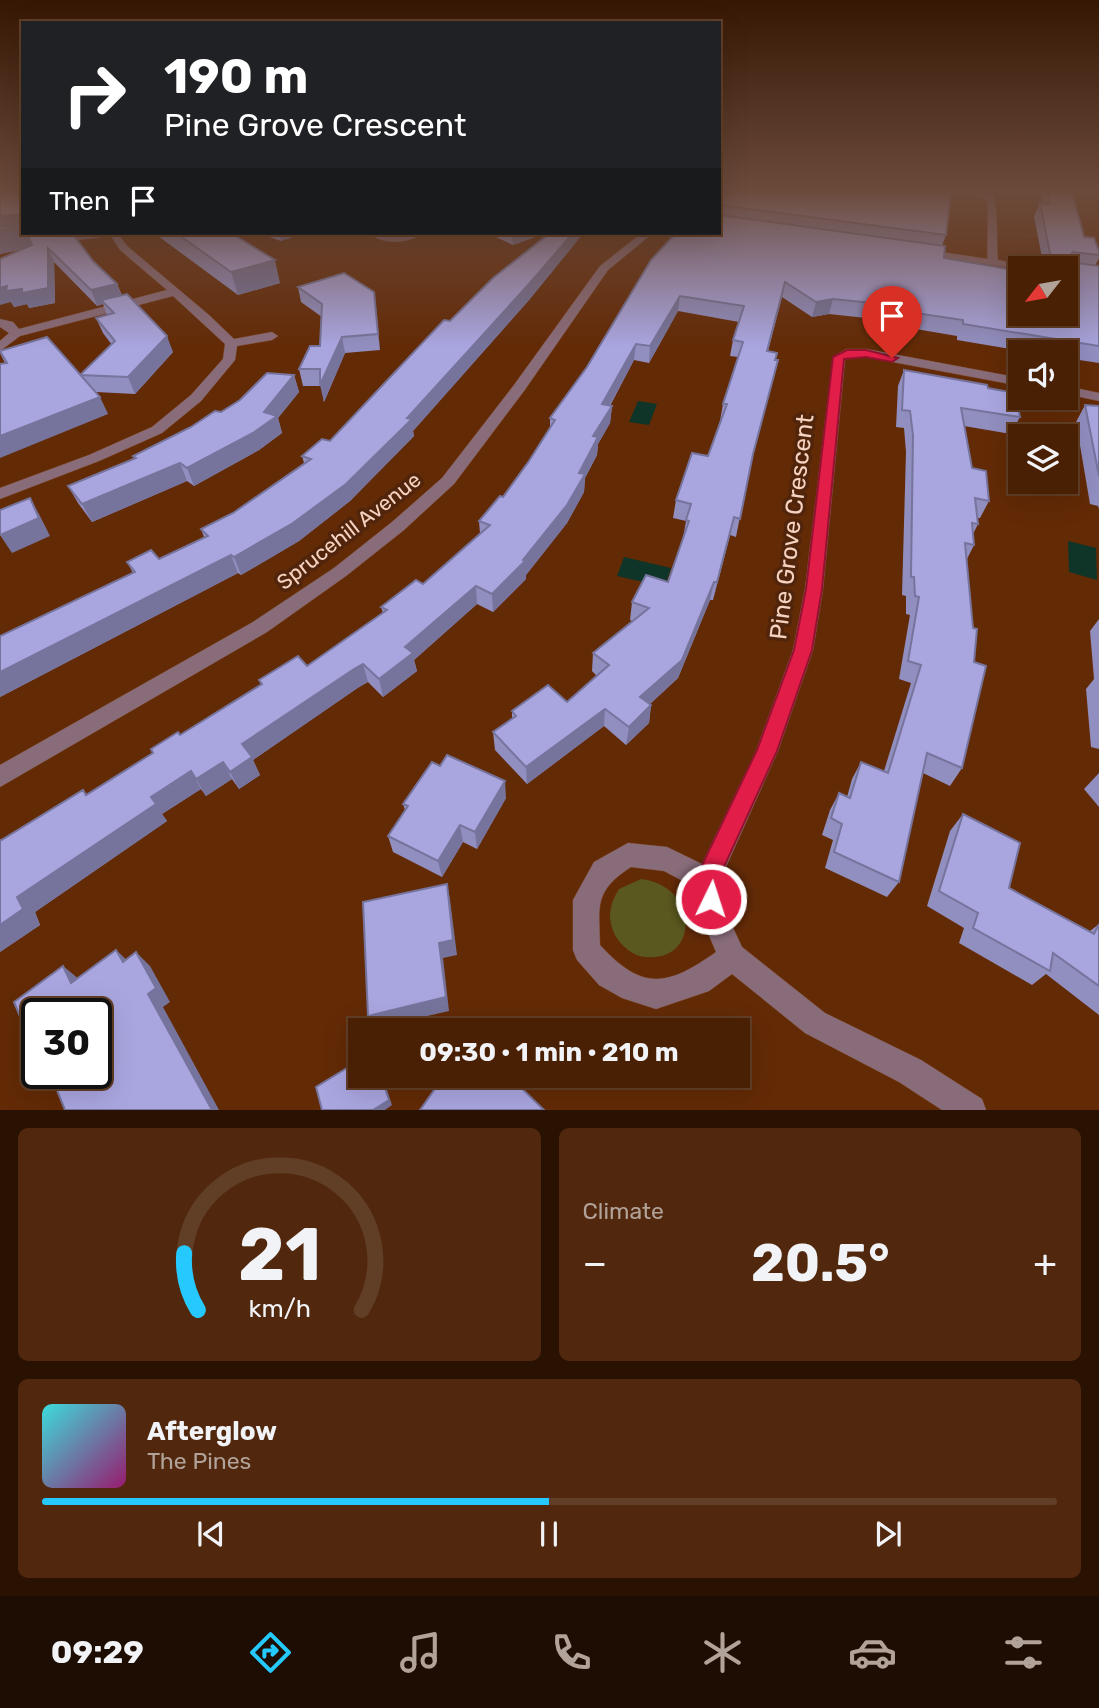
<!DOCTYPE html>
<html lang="en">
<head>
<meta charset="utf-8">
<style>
  :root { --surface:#4a2004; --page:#51280e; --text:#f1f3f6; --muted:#b2a39a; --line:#613e26; --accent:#25c9fe }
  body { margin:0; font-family:Rubik,sans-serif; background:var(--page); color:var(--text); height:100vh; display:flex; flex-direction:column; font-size:26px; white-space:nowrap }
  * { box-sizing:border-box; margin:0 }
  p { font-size:23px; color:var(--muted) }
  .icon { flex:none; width:38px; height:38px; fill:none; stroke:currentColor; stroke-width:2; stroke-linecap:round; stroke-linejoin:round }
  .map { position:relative; height:1110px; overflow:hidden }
  .side { display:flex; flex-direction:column; gap:18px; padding:18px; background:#291202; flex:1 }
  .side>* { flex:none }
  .banner { position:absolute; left:21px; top:21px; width:700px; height:214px; border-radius:0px; box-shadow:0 7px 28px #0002,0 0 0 2px var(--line); background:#202124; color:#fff; overflow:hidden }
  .needle { width:46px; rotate:239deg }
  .controls { position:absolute; left:1008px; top:256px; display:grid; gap:14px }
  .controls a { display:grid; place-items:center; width:70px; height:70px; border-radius:0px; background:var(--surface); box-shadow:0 7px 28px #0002,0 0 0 2px var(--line); font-size:35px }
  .speed { position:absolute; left:21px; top:998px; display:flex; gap:14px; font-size:35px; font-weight:700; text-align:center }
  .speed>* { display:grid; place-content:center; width:91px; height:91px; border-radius:50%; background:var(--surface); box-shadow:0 7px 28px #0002,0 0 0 2px var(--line); line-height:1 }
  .speed .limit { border:4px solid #111; border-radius:10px; background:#fff; color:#111 }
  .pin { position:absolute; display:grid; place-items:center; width:60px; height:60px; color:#fff; margin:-72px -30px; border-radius:50% 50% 50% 0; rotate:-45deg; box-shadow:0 0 7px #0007 }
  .pin .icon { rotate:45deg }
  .me { position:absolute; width:77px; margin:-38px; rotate:4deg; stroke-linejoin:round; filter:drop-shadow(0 0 5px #0008) }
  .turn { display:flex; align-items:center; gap:24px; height:147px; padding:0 28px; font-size:32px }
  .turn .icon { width:91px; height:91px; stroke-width:2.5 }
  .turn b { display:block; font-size:49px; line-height:60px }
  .then { display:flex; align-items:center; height:66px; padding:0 28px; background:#0003; gap:14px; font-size:26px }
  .big { font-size:52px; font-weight:700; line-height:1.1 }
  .side .widget { flex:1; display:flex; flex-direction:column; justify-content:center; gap:10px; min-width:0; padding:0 24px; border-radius:10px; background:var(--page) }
  .side .dial { align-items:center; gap:0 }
  .dial svg { height:182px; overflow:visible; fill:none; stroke:var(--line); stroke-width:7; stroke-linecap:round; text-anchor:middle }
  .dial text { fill:var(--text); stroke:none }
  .song { display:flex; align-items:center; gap:21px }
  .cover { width:84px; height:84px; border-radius:10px; background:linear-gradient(135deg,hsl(180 70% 55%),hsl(320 70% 35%)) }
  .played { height:7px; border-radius:4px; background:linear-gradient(90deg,var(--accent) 50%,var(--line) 50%) }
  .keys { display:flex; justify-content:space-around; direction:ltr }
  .heat { display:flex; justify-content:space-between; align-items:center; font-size:38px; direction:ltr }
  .side .tiles { flex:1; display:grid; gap:18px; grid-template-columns:1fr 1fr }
  .widget:last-child { grid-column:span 2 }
  .trip { position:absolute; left:348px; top:1018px; width:402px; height:70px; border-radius:0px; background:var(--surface); box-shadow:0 7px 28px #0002,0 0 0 2px var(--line); font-weight:700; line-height:70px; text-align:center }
  .dock { display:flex; height:112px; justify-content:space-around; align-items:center; background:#1e0d02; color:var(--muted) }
  .dock .icon { width:49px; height:49px }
  .dock .current { color:var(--accent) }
  .dock b { font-size:32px; color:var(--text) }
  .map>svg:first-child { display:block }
</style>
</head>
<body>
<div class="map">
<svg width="1099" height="1110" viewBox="0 0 1099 1110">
  <rect width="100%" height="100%" fill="#632a06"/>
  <path fill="#5a581e" d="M641,879C700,886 700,963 645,957C633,956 621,946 615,935C607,919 609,905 619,889Z"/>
  <g fill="#0f3528">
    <path d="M638,401L657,404L649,425L629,422Z"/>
    <path d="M1068,541L1096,548L1097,580L1069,572Z"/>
    <path d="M624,557L671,568L665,587L617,576Z"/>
  </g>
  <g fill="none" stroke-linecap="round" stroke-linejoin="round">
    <defs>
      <g id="minor">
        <path d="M967,192L992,195C999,206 996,243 998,260L1037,268L1020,269L917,254L916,252L921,249L988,259C986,246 990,206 986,199Z"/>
        <path d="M93,233H121L119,235L127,246L209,315L234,339L272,332L278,336L272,340L237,346L235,360L201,401L162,433L99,461L0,499V488L89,455L152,427L191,395L223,359L225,344L173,296L20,336L0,351V341L9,333L0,327V319L13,322L19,329L167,290L120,250L111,236L54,243L49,240Z"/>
        <path d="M368,233L395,236L423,233C408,244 383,245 368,233Z"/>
        <path d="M642,233H653L608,270L524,391L454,484L404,530L346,576L267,632L0,787V765L253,622L334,568L392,522L442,478L514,385L600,266Z"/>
        <path d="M847,349H866L1020,378V386L866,357L845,359L823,589L813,650L778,751L720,880L728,917L742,947L825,1013L921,1060L982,1099L986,1110H942L899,1082L805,1033L732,974L709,991L656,1009L622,998L599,985L577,960L573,950V900L594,862L628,843L667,847L702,864L756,751L793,650L805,589L833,357ZM631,867L664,871L696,888L702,919L716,952C667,987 642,991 600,945C599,905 594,891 631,867Z"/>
        <path d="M1066,386L1099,393V401L1066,394Z"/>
      </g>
    </defs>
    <use href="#minor" stroke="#7d4828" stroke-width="1"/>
    <use href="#minor" fill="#896c7a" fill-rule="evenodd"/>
  </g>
  <g fill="#918ec0">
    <path d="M0,192L93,261L117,284L122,295L173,352L135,394L96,392L108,414L5,363L0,353L81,375L112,345L103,333L96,318L107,315L103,304L97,306L54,262L55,303L29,308L27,304L14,307L11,302L23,249L0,254Z"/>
    <path d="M719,192L946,235L942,246L944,258L1020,313L1066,268H1044L1034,216L1040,203H1042L1041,192H1072L1084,237L1099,251V258L1095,266H1099V363L1066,358V352H1028L957,340V336L904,327V322L829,314L812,317L782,297L768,351L775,360H778L750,466L736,537L730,535L713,600H710L678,678L650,704L651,705L649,723L626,745L604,726L527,784L495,750L493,732L512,719V711L567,702L597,676L592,671L593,653L632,621L630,620L632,602L668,582L683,538L686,521L673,518L676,500L708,456L720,421L723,404L738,357L730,356L733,340L739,322L678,311L649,363L634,360L610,406H612L610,423L598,444L597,455L585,478L584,492L567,523L526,575V579L493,612L477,604L414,660L417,671L383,697L368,682L359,687L253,760L260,775L239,789L232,779L206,796L201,789L162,814L167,821L35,912L40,925L0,952V839L1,840L83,790L87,795L180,735L261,685L259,680L307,666L383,613L381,607L423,584L480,534L479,521L503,497L529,461L550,428V418L587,367L719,233Z"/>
    <path d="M154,233H231L280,283L238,295Z"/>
    <path d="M258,233H304L281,241Z"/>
    <path d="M487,233H546L513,245Z"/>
    <path d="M581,236L529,300L413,431L414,436L350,501L299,541L241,575L238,573L0,697V636L133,573L127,562L159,559L204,537L201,529L233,513L304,463L302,456L330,441L450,321Z"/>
    <path d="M298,287L374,292L380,350L345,353L324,402L321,386H303L299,369L320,346L322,317L301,302Z"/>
    <path d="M904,370L988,388L1020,417L1011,434L964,426L972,468L989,501L980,518H977L978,524L973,534L974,545L967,559L962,768L950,786L923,773L899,882L887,897L825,868L833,840L822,835L830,810L839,793L847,797L852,779L861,762L884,771L911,683L899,679L910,615L906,614V596L902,595L906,452L904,428L896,427L898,386Z"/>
    <path d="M294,375L299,392L278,418L282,433L259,450L194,486L187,481L92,522L78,503L68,486L134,459L133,456Z"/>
    <path d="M1085,405L1099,406V509L1098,506L1090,504L1076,422Z"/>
    <path d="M1099,619V749L1091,747L1086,689L1094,679L1090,631Z"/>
    <path d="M1099,773V807L1084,789Z"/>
    <path d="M506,798L477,849L463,842L442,877L393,852L388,836L405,810L403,804Z"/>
    <path d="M963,814L1009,888L1090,931L1099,924V1015L1046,974L1032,985L959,943L964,928L927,906L950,831Z"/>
  </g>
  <g fill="#76749c">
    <path d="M23,214V233H62L28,236L33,246L0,254V216Z"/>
    <path d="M279,233H304L281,241Z"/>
    <path d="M512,233H546L513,245Z"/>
    <path d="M573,233H581V236L529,300L413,431L414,436L350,501L299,541L241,575L234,557L407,418Z"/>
    <path d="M48,248L54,262L55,303L29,308L27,304L14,307L11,302L0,305V288L7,286Z"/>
    <path d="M275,260L280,283L238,295L231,272Z"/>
    <path d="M117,284L123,299L101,300L103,304L97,306L91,290Z"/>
    <path d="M374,292L376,307L380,350L378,334Z"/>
    <path d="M680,296L678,311L649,363L650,346Z"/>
    <path d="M833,299L829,314L812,317L816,302Z"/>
    <path d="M167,336L173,352L135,394L128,377Z"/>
    <path d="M342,337L345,353L324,402L320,385Z"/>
    <path d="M636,344L634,360L601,421L602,404Z"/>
    <path d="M778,360L774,376L749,471L753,454Z"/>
    <path d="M294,375L299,392L278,418L282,433L259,450L194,486L187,468L264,412Z"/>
    <path d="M100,397L108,414L0,458V436Z"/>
    <path d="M612,406L610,423L598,444L597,455L585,478L584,492L567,523L526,575V579L493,612L492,594L523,560L579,473L593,436Z"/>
    <path d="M180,463L187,481L92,522L82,504Z"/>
    <path d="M30,498L40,516L50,536L12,553L0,535Z"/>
    <path d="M734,517L730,535L713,600L717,582Z"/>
    <path d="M231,555L238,573L0,697V672Z"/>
    <path d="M714,582L710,600L678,678L638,715L640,697Z"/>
    <path d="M476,586L477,604L414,660L417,671L383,697L379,679L405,647Z"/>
    <path d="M363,664L368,682L359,687L253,760L260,775L239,789L230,772L242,744L354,669Z"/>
    <path d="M651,705L649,723L626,745L629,727Z"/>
    <path d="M605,709L604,726L527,784L526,767Z"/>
    <path d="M223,762L232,779L206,796L196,779Z"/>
    <path d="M191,771L201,789L162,814L167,821L35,912L40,925L0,952V925L17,897L151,797Z"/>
    <path d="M505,781L506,798L477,849L475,832Z"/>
    <path d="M460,825L463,842L442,877L438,861Z"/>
    <path d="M447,884L450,900L457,955L443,958L449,1011L375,1028L368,1016L439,943Z"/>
    <path d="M116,950L131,964L123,962Z"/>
    <path d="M136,952L150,966L170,1002L163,1007L219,1110H212L148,994Z"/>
    <path d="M63,966L80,980L71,983Z"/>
    <path d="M49,1073H51L64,1087L44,1076Z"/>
    <path d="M381,1076H382L392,1105L385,1110H373Z"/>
  </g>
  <g fill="#a9a5df" stroke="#76749c" stroke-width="2">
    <path d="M0,192H23V214L0,216Z"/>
    <path d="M719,192H951L946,235L719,205L730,195L719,193Z"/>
    <path d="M1048,192H1072L1084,237L1094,238L1099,251V255L1073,252L1070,255L1071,262L1099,266V346L963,324V320L909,312L910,307L833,299L816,302L785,282L767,351L777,353L775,360H778L753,454L740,519L734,517L717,582H714L682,660L640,697L651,705L629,727L605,709L526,767L493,732L516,716L512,711L548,685L567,702L609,665L593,653L649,608L632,602L646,575L668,582L689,521L686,520L691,504L676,500L692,453L708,456L727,404H723L743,342L733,340L744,306L680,296L650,346L636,344L602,404L612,406L593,436L598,437L579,473L585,474L567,505L523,560L525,561L492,594L476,586L405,647L413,653L379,679L363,664L354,669L242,744L252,757L230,772L223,762L196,779L191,771L151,797L156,804L17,897L23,909L0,925V841L83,790L86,795L153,753L151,749L178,732L180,735L262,684L259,680L298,656L307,666L387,610L381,607L416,580L423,584L490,525L479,521L500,496L503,497L529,461L555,420L550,418L587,367L651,260L675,234L678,233H719V206L721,215L945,246L944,258L1020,271V313H1066V268H1053L1040,203L1050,204Z"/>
    <path d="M23,225L0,230V227Z"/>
    <path d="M27,233H72L93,261L117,284L91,290L48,248V288L22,293V289L6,291L7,286L0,288V259L32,245Z"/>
    <path d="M176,233H231L275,260L231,272Z"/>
    <path d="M550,233H573L529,284L407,418L412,419L346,484L293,523L234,557L231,555L0,672V636L135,572L127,562L151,550L159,559L208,536L201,529L233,513L311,459L302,456L322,439L330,441L444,320L450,321L493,278Z"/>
    <path d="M344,273L374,292L378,334L342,337L320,385V369H299L310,346H320L322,304L298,287Z"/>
    <path d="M127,294L167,336L128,377L80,375L115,341L96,318L114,313L101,300Z"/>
    <path d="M47,337L100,397L0,436V364L7,363L0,351Z"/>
    <path d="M904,370L987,385L988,388L1015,393L1020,417L961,408L972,468L986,471L989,501L975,498L978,524L972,523L974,545L965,543L973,628L977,629L974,662L986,666L962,768L927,753L899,882L834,852L842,824L831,818L839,793L850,798L861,762L888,773L921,665L908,661L919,597L915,596L914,577H911L913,435L910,411L902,410Z"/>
    <path d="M267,373L294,375L264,412L277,416L253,433L187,468L180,463L82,504L68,486L136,458L133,456L191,427L215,411L221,412L240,400Z"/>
    <path d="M1085,405L1099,406V476Z"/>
    <path d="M30,498L39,518L0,535V510Z"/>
    <path d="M447,755L505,781L475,832L460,825L438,861L388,836L408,806L403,804L432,762L440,766Z"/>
    <path d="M963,814L1020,843L1009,888L1094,934L1099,924V986L1053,953L1050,971L973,928L978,913L939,891Z"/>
    <path d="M447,884L453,940L439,943L446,997L368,1016L363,902Z"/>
    <path d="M116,950L123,962L136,952L156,988L148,994L212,1110H65L50,1073H96V1013H37V1057L14,1002L63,966L71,983Z"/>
    <path d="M360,1060V1076H381L389,1100L373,1110H322L316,1087Z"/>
    <path d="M444,1076H509L544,1110H420Z"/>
  </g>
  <linearGradient id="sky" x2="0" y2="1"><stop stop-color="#361703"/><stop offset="0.55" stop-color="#6b4a3b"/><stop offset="1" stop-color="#6b4a3b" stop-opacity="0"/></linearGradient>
  <rect width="1099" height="347" fill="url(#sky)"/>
  <path fill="#e11d48" stroke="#92132f" stroke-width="2" d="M847,350H866L898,358L892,362L866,357L844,359L822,589L812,650L777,751L718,880L723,899L719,908L711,911L702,908L695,880L757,750L794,650L806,589L833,357Z"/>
  <g text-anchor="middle" stroke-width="7" stroke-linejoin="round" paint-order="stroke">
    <g font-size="21" fill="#f6d3c1" stroke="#50250c">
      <text transform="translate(349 531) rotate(-38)" y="7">Sprucehill Avenue</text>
    </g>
    <g font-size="24" fill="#f6d3c1" stroke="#50250c">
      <text transform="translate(792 527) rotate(-83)" y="8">Pine Grove Crescent</text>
    </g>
  </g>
</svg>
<div class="controls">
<a><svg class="needle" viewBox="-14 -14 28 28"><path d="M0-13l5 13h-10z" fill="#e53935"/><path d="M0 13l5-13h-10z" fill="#b2a39a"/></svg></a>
<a><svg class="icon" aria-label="sound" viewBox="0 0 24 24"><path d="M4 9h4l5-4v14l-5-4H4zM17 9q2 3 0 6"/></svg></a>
<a><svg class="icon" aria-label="layers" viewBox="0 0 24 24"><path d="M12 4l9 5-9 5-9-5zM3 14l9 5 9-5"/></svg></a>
</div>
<div class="speed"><div class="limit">30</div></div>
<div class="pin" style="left:892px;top:358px;background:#d93025"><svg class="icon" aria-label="arrive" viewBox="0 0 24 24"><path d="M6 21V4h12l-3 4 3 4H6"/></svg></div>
<svg class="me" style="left:711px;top:899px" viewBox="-20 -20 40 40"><circle r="17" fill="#e11d48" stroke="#fff" stroke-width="3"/><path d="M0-11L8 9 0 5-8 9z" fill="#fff"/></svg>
<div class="trip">09:30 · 1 min · 210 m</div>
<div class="banner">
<div class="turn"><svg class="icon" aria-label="right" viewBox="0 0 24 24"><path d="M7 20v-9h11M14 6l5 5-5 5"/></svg><div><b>190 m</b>Pine Grove Crescent</div></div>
<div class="then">Then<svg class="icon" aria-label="arrive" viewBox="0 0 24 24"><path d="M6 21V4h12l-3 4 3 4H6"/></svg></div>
</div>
</div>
<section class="side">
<div class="tiles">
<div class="widget dial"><svg viewBox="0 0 100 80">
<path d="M14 69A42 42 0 1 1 86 69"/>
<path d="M14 69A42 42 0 0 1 8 44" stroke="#25c9fe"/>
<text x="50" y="56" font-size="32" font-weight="700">21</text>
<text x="50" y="72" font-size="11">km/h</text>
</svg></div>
<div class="widget"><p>Climate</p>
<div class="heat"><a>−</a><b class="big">20.5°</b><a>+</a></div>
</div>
<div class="widget">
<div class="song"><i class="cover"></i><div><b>Afterglow</b><p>The Pines</p></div></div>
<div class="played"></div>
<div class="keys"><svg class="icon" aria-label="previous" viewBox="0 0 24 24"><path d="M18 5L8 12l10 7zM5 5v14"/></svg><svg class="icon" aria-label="pause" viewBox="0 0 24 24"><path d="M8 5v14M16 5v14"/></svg><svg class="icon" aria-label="next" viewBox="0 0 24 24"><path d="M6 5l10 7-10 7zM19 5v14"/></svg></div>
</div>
</div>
</section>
<nav class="dock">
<b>09:29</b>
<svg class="icon current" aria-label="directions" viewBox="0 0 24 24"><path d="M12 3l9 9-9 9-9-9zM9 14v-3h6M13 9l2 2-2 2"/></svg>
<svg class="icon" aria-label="music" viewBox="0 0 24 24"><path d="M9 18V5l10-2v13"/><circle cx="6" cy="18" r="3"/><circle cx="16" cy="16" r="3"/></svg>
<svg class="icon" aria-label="phone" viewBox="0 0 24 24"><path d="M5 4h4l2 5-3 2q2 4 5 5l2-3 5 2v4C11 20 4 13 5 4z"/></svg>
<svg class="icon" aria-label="climate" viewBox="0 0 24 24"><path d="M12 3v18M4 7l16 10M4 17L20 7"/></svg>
<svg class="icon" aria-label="car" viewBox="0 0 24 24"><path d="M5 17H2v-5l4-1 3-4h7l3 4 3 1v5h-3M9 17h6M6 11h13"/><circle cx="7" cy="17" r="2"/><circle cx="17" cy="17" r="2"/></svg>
<svg class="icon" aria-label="filters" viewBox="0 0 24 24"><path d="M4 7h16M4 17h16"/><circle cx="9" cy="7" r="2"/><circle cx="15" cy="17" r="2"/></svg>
</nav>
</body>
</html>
